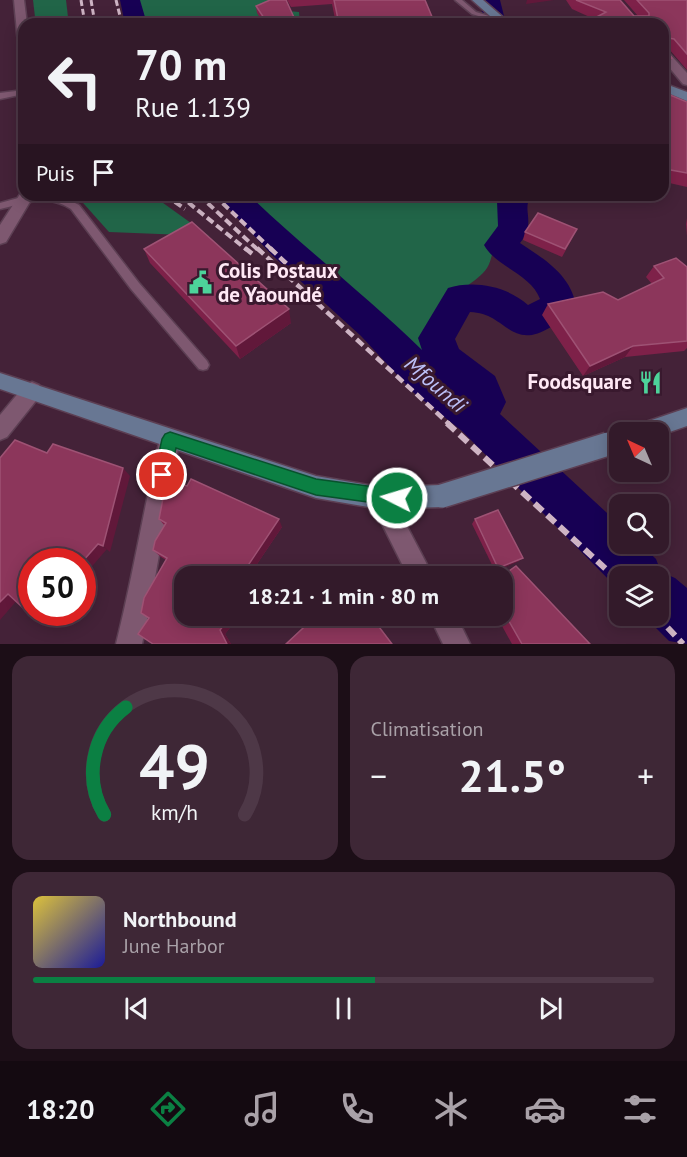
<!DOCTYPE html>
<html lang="fr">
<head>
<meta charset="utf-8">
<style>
  :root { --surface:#331a2a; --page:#3e2736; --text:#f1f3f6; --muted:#a9a1a8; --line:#4e3847; --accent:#0b8043 }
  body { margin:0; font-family:"PT Sans",sans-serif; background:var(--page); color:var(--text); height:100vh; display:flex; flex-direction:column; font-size:22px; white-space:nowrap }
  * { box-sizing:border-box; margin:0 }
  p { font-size:20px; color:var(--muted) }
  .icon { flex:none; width:33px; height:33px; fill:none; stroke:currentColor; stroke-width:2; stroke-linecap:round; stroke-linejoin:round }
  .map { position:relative; height:644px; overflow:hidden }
  .sheet { display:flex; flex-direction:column; gap:12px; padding:12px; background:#1c0e17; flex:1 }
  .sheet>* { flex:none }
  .banner { position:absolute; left:18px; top:18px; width:651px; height:183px; border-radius:18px; box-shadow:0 3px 15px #0003,0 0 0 2px var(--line); background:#331a2a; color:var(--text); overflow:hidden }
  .needle { width:39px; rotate:316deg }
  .controls { position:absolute; left:609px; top:422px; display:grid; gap:12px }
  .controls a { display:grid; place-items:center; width:60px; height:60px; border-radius:12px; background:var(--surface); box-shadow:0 3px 15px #0003,0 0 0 2px var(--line); font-size:30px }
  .speed { position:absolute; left:18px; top:548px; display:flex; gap:12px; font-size:30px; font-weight:700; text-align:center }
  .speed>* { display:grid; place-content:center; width:78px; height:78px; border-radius:50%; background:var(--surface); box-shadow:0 3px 15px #0003,0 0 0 2px var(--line); line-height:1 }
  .speed .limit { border:9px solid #d22; background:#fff; color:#111 }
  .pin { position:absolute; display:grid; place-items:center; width:51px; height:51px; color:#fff; margin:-26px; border:3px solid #fff; border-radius:50%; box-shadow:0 2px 6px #0007 }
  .me { position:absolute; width:66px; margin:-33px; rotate:275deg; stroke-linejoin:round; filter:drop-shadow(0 0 4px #0008) }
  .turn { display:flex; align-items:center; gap:21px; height:126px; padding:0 18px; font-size:27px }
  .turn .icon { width:78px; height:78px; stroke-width:2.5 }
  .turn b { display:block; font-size:42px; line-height:51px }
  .then { display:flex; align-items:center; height:57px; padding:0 18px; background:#0003; gap:12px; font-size:22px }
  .big { font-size:45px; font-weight:700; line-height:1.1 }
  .sheet .tile { flex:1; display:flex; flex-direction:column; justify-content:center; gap:9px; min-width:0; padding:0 21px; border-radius:18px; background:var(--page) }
  .sheet .dial { align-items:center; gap:0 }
  .dial svg { height:156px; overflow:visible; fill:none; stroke:var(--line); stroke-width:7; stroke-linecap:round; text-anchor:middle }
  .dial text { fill:var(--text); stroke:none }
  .song { display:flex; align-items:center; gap:18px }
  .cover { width:72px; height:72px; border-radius:9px; background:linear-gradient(135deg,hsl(50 70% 55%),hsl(240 70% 35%)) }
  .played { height:6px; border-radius:3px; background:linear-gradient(90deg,var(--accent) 55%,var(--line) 55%) }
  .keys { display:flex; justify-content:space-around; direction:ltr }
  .heat { display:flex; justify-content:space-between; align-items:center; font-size:33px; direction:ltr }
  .sheet .tiles { flex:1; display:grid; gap:12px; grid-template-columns:1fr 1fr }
  .tile:last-child { grid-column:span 2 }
  .trip { position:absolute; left:174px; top:566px; width:339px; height:60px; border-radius:18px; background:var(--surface); box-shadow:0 3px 15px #0003,0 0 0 2px var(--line); font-weight:700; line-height:60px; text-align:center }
  .tabs { display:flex; height:96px; justify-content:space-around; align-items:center; background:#140a11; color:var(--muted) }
  .tabs .icon { width:42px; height:42px }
  .tabs .active { color:var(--accent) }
  .tabs b { font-size:27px; color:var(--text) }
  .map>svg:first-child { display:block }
</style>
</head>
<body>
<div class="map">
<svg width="687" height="644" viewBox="0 0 687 644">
  <rect width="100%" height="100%" fill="#442238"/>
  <g fill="#216548">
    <path d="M33,0H66L68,17H35Z"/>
    <path d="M130,0H279L288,11L299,12L300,24H136Z"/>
    <path d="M76,195H152L209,236L109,232Z"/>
    <path d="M231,195H512L506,202C515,235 510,220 497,242C492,250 492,260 487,268C477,283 456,288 449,308C439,337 465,390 476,418L428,381L374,326L284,248Z"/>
  </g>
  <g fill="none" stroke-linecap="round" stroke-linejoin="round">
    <g fill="#170054" fill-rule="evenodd">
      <path d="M120,0H140L147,24H125Z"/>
      <path d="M480,0H500L506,24H484Z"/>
      <path d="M216,195H249C305,249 367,296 422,350L418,338L448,288C474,280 507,286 528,305L540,299C531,274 496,267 484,245L498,226L497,201L501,195H531C521,212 537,221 520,243C544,259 570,274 576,305C570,316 562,320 551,327C510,352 507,313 470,312L455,339L459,349L495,376L506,402L500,414L620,525V543H639L656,559L661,572L675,578L687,588V644L669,641L643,615H658V576H620V591L462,431L414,393L361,336L273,256Z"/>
    </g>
    <defs>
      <g id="lane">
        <path d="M455,0H462L476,12L502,20L498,22L472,14Z"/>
        <path d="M24,90V94L0,99V93Z"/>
        <path d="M29,195H59L79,205L139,283L207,361L209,365L207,369L203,370L199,369L131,289L71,209C44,193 29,203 0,209V203Z"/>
      </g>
      <g id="street">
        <path d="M14,0H24L27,24H24V46L18,43Z"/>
        <path d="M663,50L667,51L687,73V85L683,84L663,60Z"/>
        <path d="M22,191H24V195H34L6,242L0,244V225Z"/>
        <path d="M32,382L39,385L42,391L39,397L7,437L0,440V415L25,385Z"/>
        <path d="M170,429L177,432L180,439C166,507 157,576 142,644H116C133,576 144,507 160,439L163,432Z"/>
        <path d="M380,487L388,490L433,576H408L369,498L372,490Z"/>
        <path d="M429,615H456L470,644H443Z"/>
      </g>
      <g id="secondary">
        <path d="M472,0H483L511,24H499Z"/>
        <path d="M663,83L687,92V101L663,91Z"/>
        <path d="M0,373L316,476L380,487L442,485L450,488L453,496L450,504L442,507L380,509L316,498L0,389Z"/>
        <path d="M687,408V426L658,436V432H634L637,425Z"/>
      </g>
    </defs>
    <use href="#lane" stroke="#5c3f53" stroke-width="3"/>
    <use href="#street" stroke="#5c3f53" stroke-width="3"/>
    <use href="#secondary" stroke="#5c3f53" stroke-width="3"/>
    <use href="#lane" fill="#7e5870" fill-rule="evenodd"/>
    <use href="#street" fill="#7e5870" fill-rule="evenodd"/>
    <use href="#secondary" fill="#687793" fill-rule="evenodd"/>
    <g stroke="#ceb4c4" stroke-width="3" stroke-dasharray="6 3" stroke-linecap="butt">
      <path d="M81,0L85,24"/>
      <path d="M91,0L95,24"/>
      <path d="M116,0L122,24"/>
    </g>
    <g stroke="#ceb4c4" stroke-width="4" stroke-dasharray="8 4" stroke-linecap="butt">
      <path d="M165,195L185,209"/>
      <path d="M179,195L247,250"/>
      <path d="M199,195L258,250"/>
      <path d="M214,195L272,250"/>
    </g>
    <g stroke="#ceb4c4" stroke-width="4.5" stroke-dasharray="9 4.5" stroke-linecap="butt">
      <path d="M245,248L255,256"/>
      <path d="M257,248L449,424"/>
      <path d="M270,248L290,267"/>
    </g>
    <g stroke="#ceb4c4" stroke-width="6" stroke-dasharray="11 6" stroke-linecap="butt">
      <path d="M447,423L620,582"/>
      <path d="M656,615L683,644"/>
    </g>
    <defs>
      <path id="secondary-bridge" d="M442,496L608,444"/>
    </defs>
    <use href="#secondary-bridge" stroke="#5c3f53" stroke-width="26" stroke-linecap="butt"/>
    <use href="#secondary-bridge" stroke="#687793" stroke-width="23"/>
  </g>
  <g fill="#7e2149">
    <path d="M287,0H425L435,24H336L332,4L291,7Z"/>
    <path d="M566,0H620L634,16H638L624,0H687V70L669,49L666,48L667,68L663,24H592L594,19L572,9Z"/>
    <path d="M256,6L297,24H264L257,13Z"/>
    <path d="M663,92L687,102V187L665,182V187L663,190Z"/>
    <path d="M641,195H660L658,199Z"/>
    <path d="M687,218V236L686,224Z"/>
    <path d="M525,232L573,237L562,257L523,240Z"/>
    <path d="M144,249L291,323L240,359L150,263Z"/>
    <path d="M654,266L687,267V348L684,351L625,357L583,376L542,315L548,304L618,300L652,284L646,277Z"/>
    <path d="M159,519L282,527L249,576H184L236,620L225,634L231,644H153L149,618L166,560L161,557L153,550L165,526Z"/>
    <path d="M475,519L519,561L495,571L472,524Z"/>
    <path d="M502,576L590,644H512L496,615H502Z"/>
  </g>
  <g fill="#61183a">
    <path d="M527,0H554L526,4Z"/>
    <path d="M672,58L667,68L663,72V65Z"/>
    <path d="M289,309L291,323L240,359L236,346Z"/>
    <path d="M633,346L625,357L583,376L590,366Z"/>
    <path d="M123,468L130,476L110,552L103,546Z"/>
    <path d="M279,519L282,527L249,576H241Z"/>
    <path d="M98,544L107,549L82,578V562Z"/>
    <path d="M523,558L519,561L495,571L498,568Z"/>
    <path d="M8,594L19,598L0,620V602Z"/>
    <path d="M40,612H53L45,622L34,618Z"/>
    <path d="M231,616L236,620L225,634L231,644H227L220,630Z"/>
  </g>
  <g fill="#8c365b" stroke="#9e5274" stroke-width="1.5">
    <path d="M270,0H286L297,24H268L256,6Z"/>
    <path d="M334,0H425L435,24H339Z"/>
    <path d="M576,0H620L634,16H649V13L637,0H687V54L674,39L668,38L666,40V50L672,58L663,65V24H605L593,19L606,12Z"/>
    <path d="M68,17L69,20L76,18L77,24H47L50,20Z"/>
    <path d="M663,92L687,102V173L665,169V187H663V168L665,167L664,153H663Z"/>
    <path d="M538,213L577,229L565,249L525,232Z"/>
    <path d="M192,222L289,309L236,346L144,249Z"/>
    <path d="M676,258L687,267V341L633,346L590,366L548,304L603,292L618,300L664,278L654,266Z"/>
    <path d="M15,440L47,453L53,444L123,468L103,546L98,544L82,562V561H32V612H40L34,618L8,594L0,602V458Z"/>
    <path d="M167,478L187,486L191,479L279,519L241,576H184V615H230L231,616L220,630L227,644H153L138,634L149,618L141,613L144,598L167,558L153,550L155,541L166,523L159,519Z"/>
    <path d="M498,510L523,558L498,568L475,519Z"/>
    <path d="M516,566L590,644H522L502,609V601L507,597L502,587V576Z"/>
    <path d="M317,615H370L392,644H286Z"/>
  </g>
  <path fill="#0b8043" stroke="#07532c" stroke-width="1.5" d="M170,432L316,479L397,490L403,492L405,498L403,504L397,506L316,495L176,448L168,481L162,483L157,481L154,475L162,439L165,434Z"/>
  <defs>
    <symbol id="civic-bare" viewBox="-9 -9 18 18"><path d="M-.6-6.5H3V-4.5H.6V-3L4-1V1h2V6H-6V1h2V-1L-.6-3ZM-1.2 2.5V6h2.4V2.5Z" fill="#4dd39a" stroke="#39192e" stroke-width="2.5" paint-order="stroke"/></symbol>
    <symbol id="restaurant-bare" viewBox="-9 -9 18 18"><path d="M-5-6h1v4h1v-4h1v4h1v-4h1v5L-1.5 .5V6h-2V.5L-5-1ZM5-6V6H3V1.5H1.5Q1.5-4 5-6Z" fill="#4dd39a" stroke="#39192e" stroke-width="2.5" paint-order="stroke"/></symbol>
  </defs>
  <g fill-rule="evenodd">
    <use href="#civic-bare" x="184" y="266" width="33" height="33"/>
    <use href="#restaurant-bare" x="634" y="366" width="33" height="33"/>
  </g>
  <g text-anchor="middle" stroke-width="6" stroke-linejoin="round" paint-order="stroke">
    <g font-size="21" font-weight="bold" fill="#ffe8f5" stroke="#39192e" text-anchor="start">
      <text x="218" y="278">Colis Postaux<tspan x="218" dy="24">de Yaoundé</tspan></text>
      <text x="632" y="389" text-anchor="end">Foodsquare</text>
    </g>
    <g font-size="22" font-style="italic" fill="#bcc0f8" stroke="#39192e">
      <text transform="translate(436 384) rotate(41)" y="8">Mfoundi</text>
    </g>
  </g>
</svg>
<div class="controls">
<a><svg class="needle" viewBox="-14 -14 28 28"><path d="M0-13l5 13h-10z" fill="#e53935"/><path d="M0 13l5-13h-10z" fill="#a9a1a8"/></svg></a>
<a><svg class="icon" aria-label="search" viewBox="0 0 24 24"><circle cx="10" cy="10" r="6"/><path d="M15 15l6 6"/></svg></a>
<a><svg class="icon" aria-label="layers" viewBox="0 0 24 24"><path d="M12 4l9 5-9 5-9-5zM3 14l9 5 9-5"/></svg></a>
</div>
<div class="speed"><div class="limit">50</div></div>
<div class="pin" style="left:162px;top:475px;background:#d93025"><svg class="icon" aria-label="arrive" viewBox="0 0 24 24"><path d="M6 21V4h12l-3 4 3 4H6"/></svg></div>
<svg class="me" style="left:397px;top:498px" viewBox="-20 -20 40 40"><circle r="17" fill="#0b8043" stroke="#fff" stroke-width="3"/><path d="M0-11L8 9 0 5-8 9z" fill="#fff"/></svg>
<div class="trip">18:21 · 1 min · 80 m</div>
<div class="banner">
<div class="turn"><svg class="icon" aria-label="left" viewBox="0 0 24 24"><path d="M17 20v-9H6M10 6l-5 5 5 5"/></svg><div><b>70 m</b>Rue 1.139</div></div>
<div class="then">Puis<svg class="icon" aria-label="arrive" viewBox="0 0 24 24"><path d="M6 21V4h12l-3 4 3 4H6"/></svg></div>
</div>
</div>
<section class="sheet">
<div class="tiles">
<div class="tile dial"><svg viewBox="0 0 100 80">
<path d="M14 69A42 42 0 1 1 86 69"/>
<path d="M14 69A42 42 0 0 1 25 14" stroke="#0b8043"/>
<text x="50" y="56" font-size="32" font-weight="700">49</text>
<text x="50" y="72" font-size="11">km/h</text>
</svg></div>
<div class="tile"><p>Climatisation</p>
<div class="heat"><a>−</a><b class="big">21.5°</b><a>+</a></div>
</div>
<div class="tile">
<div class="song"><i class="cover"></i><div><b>Northbound</b><p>June Harbor</p></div></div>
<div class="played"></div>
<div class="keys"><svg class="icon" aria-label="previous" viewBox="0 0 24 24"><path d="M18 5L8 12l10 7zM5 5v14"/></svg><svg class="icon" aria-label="pause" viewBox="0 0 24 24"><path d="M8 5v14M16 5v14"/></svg><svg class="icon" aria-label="next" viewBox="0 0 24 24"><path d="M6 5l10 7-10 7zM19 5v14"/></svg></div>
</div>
</div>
</section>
<nav class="tabs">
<b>18:20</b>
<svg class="icon active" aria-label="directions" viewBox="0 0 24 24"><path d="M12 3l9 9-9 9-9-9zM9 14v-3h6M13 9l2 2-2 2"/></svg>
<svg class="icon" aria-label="music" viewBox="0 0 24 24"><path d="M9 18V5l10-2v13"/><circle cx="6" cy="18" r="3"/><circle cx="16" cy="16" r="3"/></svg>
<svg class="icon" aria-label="phone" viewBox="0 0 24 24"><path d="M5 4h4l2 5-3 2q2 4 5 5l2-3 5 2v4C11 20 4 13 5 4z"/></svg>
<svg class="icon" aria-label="climate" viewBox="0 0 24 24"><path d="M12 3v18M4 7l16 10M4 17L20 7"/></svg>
<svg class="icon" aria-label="car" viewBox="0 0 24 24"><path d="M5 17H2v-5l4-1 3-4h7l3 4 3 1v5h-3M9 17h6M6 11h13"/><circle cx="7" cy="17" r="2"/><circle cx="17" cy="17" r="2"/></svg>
<svg class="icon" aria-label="filters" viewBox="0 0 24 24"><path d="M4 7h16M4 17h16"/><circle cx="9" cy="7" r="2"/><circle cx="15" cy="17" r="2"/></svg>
</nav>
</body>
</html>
